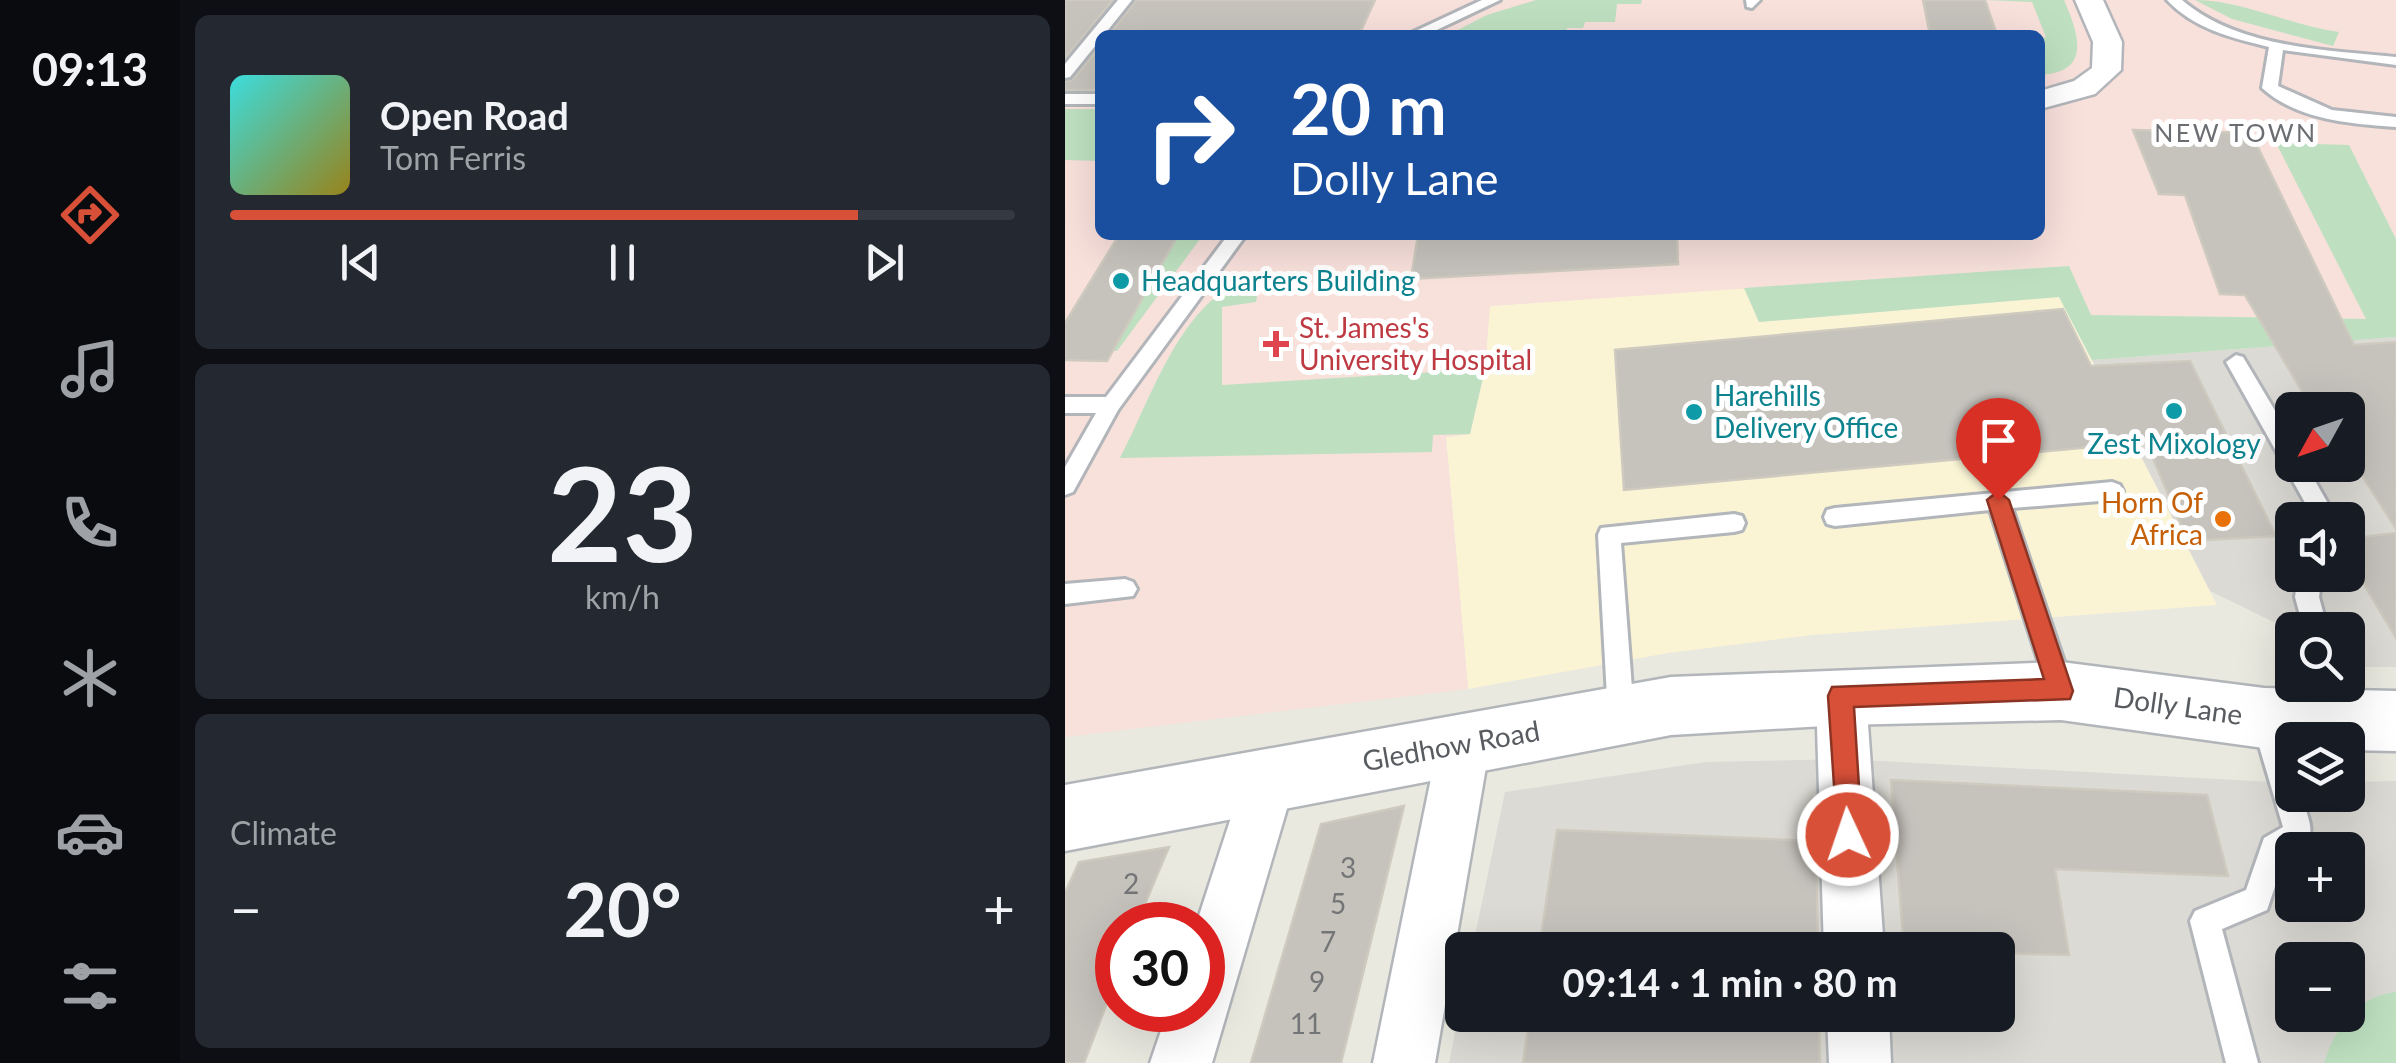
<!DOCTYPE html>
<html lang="en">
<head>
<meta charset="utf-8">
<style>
  :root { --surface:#171b24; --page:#242831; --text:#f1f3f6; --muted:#9ea1a6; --line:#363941; --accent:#d85038 }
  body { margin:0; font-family:Lato,sans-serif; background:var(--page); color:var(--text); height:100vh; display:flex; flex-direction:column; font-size:38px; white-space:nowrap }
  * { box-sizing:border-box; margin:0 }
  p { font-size:32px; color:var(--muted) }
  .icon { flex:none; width:55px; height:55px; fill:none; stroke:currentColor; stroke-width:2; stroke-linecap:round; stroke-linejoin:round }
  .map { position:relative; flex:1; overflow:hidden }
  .side { display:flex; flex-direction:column; gap:15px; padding:15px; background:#0d0f14; width:885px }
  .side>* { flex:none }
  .hud { position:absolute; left:30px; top:30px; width:950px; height:210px; border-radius:15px; box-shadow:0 10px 40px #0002; background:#1a4fa0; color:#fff; overflow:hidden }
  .needle { width:65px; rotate:230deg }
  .tools { position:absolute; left:1210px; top:392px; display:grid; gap:20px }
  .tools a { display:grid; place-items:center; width:90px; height:90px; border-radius:15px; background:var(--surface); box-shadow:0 10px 40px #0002; font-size:50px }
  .speed { position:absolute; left:30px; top:902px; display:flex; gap:20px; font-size:50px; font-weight:700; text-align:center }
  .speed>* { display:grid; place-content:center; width:130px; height:130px; border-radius:50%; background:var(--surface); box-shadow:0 10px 40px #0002; line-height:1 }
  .speed .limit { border:15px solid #d22; background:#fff; color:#111 }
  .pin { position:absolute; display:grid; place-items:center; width:85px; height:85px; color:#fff; margin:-102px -42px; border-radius:50% 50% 50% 0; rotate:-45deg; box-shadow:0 0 10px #0007 }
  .pin .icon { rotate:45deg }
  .me { position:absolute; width:110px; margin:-55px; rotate:357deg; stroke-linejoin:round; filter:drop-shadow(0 0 8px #0008) }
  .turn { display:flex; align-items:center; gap:35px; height:210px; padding:0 30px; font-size:45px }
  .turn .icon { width:130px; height:130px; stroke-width:2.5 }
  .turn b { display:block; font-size:70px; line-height:85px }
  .big { font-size:75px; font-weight:700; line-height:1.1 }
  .side .tile { flex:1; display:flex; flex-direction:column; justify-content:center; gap:15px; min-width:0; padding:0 35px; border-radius:15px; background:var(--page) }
  .side .dial { align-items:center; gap:0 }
  .dial b { font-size:130px; line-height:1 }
  .song { display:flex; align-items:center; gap:30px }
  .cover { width:120px; height:120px; border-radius:15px; background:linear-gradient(135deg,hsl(180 70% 55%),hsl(50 70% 35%)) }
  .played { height:10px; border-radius:5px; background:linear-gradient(90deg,var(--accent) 80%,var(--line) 80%) }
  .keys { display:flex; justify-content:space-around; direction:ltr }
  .heat { display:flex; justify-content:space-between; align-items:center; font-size:55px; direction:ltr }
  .trip { position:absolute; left:380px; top:932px; width:570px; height:100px; border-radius:15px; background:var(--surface); box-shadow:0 10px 40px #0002; font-weight:700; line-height:100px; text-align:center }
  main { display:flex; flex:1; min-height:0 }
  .tabs { display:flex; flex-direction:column; width:180px; justify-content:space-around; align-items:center; background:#090b0e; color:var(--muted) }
  .tabs .icon { width:70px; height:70px }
  .tabs .on { color:var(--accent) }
  .tabs b { font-size:45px; color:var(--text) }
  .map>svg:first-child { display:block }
</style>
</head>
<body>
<main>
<nav class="tabs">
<b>09:13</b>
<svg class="icon on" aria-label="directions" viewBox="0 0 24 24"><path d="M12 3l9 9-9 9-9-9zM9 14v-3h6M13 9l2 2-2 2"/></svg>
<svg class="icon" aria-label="music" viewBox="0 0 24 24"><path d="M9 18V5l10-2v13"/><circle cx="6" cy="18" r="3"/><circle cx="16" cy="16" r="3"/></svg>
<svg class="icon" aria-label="phone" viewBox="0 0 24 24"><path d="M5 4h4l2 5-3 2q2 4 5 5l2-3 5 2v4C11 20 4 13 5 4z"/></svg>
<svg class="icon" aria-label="climate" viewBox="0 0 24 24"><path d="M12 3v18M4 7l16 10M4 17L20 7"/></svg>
<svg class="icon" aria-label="car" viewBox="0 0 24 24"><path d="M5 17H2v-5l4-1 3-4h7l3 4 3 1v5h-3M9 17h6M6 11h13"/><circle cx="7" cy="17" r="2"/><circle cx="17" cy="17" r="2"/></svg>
<svg class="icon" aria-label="filters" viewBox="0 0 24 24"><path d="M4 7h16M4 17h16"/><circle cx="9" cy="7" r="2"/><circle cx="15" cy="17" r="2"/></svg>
</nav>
<section class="side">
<div class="tile">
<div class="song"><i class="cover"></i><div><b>Open Road</b><p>Tom Ferris</p></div></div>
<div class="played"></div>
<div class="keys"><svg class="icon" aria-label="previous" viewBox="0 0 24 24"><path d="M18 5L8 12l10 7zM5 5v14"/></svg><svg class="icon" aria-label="pause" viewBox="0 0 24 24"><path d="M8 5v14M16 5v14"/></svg><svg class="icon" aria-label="next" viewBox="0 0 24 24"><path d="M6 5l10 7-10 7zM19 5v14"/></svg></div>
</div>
<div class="tile dial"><b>23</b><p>km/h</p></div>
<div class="tile"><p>Climate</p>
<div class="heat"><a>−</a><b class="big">20°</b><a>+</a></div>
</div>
</section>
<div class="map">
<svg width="1331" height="1063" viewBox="0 0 1331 1063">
  <rect width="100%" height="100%" fill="#eae9e0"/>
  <path fill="#faf4d5" d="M679,288L694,322L994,297L1152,605L748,635L603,653L403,689L381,437L405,434L420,369L424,306Z"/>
  <g fill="#dcdad4" fill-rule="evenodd">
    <path d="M1331,337V667H1294L1283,663L1282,630L1227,631L1145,591L1027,360ZM1228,410H1282V465H1228ZM1228,520H1282V575H1228Z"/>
    <path d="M779,759L1227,783L1228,795H1282L1283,782L1331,781V1063H384L397,996L398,1015H932V950H407L440,792L641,762ZM1228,850H1282V905H1228ZM1228,960H1282V1015H1228Z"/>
  </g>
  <path fill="#f8e0db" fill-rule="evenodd" d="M0,0H1331V239L1284,146L1212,143L1302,319L1026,315L1004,266L425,306L420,369L405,434L381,437L403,689L0,737ZM35,35H975V235H35Z"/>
  <g fill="#bee0c0">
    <path d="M471,0H577L576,4H552L550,22H520L518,28H502L501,35H383L422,15Z"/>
    <path d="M920,0H999C1013,33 1028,72 975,75V38L981,37L967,2Z"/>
    <path d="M1130,0C1177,0 1223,25 1274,32L1268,46L1167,19Z"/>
    <path d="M0,109H35V161L0,160Z"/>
    <path d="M1211,143L1284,145L1331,239V337L1027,360L994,297L694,322L679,288L1004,266L1026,315L1301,319Z"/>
    <path d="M138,235L52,351H48L112,236Z"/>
    <path d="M165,287L193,291L191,302L157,307V385L420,369L405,434L368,435L367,452L55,458C84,403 110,319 165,287Z"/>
    <path d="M1331,992V1063H1259C1271,1027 1290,997 1331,992Z"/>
  </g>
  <g fill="#c6c2bc" stroke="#cecabf" stroke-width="2.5">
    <path d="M0,0H48L0,58Z"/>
    <path d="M71,0H310L294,35H44Z"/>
    <path d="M858,0H920L932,35H865Z"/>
    <path d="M35,46V90H0V82L8,79Z"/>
    <path d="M1068,130L1186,133L1289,345L1331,342V529L1282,452V410H1248L1180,295L1155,294L1120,195L1094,194Z"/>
    <path d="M54,235H113L42,361L0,360V323Z"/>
    <path d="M353,235H612L613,264L346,279Z"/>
    <path d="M998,309L1026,366L1125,361L1211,536L1123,541L1081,442L559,490L550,350Z"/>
    <path d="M1331,533V638L1282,556V539Z"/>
    <path d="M826,780L1142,795L1163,876L990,869L1004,955L839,950Z"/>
    <path d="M339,806L276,1063H186L256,824Z"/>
    <path d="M492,830L751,841L753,950H474Z"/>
    <path d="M104,847L71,925H52V977L19,1063H0V893L14,862Z"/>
    <path d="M465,1015H754L755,1063H458Z"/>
  </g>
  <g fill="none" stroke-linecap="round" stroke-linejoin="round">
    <defs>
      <g id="service">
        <path d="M53,0H67L39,35H35V40L5,77L0,78V64Z"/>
        <path d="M417,0H435L361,35H342Z"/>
        <path d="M681,0H695L687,8L682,7Z"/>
        <path d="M1102,0H1117C1173,48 1261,50 1331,57V65L1218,50L1213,86L1267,110L1331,117V127C1286,124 1232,120 1197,88L1204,47C1167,38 1129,29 1102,0Z"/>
        <rect x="0" y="94" width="35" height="10"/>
        <path d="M163,235H181L53,410L8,492L0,495V467L31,413H0V397H41Z"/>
        <path d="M1171,355L1178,357L1228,441V465H1241L1265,507L1263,520H1241L1243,508L1161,362Z"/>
        <path d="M1047,482L1055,485L1058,491L1055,497L1047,500L947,508L1008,688L1004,696L995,700L986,696L982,688L925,510L770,526L762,524L759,517L762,510L770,508Z"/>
        <path d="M669,514L677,516L680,523L677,530L669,532L556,543L569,715L565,724L556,727L547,724L543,715L533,535L536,528Z"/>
        <path d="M1233,575H1257L1254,597L1263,630H1239L1230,597Z"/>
        <path d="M60,579L68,582L72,589L68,596L0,604V584Z"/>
        <path d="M1200,710L1209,713C1221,740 1228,766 1228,795H1236C1248,833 1254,836 1220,857L1202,910L1157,929L1193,1063H1161L1125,921L1130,911L1181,890L1199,838L1218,827L1187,722L1191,713Z"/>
      </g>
      <g id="minor">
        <path d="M1010,0H1038L1057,42L1056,70L1030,94L975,109V91L1009,81L1027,68L1028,42Z"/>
        <path d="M776,672L794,679L801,696L819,950H759L751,696L758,679Z"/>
        <path d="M399,719L417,726L425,744L370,1063H308L373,744L381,726Z"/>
        <path d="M204,752L223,759L231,778L147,1063H85L103,1010H138V925H131L185,759Z"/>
        <path d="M762,1015H824L826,1063H764Z"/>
      </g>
      <path id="tertiary" d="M996,662L1199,688L1331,691V751L1282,750V740H1228V749L1199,748L996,720L776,725L606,735L0,851V785L606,677Z"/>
    </defs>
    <use href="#service" stroke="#b2b5b9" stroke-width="6"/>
    <use href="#minor" stroke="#b2b5b9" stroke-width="5"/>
    <use href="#tertiary" stroke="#b2b5b9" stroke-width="5"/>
    <use href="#service" fill="#fff" fill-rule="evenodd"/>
    <use href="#minor" fill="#fff" fill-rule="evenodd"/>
    <use href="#tertiary" fill="#fff" fill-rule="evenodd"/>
  </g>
  <path fill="#d85038" stroke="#8c3424" stroke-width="2.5" d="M933,491L944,500L1008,691L1005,699L789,707L797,835L793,845L783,849L773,845L763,696L767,687L979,679L922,500Z"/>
  <g fill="#0f9aa8" stroke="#fff" stroke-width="4">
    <circle cx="56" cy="281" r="10"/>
    <circle cx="1109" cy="411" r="10"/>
    <circle cx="629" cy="412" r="10"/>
  </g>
  <path fill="#e0444e" stroke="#fff" stroke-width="4" d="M206 329h10v10h10v10h-10v10h-10v-10h-10v-10h10z"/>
  <circle fill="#e8710a" stroke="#fff" stroke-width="4" cx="1158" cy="519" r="10"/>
  <g text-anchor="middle" stroke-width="10" stroke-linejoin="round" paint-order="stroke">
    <g font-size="25" letter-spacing="2.5" fill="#6a6d71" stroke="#fff">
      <text x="1171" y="142">NEW TOWN</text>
    </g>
    <g font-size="28" fill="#0d838f" stroke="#fff" text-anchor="start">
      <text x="76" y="291">Headquarters Building</text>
      <text x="649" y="406">Harehills<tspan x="649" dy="32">Delivery Office</tspan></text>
      <text x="1109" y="454" text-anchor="middle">Zest Mixology</text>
    </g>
    <g font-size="28" fill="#be3a42" stroke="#fff" text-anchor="start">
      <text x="234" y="338">St. James's<tspan x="234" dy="32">University Hospital</tspan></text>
    </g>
    <g font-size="28" fill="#c56008" stroke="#fff" text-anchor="end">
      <text x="1138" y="513">Horn Of<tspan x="1138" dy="32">Africa</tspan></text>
    </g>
    <g font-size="28" fill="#585b5f" stroke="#fff">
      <text transform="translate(1113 706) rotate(8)" y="10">Dolly Lane</text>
      <text transform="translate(386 746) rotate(-10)" y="10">Gledhow Road</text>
    </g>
    <g font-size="28" fill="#747576">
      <text x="283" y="878">3</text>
      <text x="66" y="894">2</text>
      <text x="273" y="914">5</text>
      <text x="263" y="952">7</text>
      <text x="252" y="992">9</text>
      <text x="241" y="1034">11</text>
    </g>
  </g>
</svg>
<div class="tools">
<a><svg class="needle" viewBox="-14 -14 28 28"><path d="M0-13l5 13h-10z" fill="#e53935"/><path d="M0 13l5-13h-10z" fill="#9ea1a6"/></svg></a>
<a><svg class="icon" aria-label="sound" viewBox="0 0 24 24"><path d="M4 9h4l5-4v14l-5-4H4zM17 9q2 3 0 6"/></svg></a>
<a><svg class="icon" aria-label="search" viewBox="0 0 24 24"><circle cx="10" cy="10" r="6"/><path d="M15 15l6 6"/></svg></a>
<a><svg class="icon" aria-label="layers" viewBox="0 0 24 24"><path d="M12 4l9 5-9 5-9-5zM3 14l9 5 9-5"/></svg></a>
<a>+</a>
<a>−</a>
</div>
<div class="speed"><div class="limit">30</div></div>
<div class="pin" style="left:933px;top:500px;background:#d93025"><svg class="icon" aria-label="arrive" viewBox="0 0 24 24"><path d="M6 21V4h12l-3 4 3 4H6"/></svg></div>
<svg class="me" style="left:783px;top:835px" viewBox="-20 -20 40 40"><circle r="17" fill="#d85038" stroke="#fff" stroke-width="3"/><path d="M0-11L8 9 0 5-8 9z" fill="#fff"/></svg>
<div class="trip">09:14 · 1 min · 80 m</div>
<div class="hud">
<div class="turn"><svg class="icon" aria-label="right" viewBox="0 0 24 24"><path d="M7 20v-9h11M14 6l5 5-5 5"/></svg><div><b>20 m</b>Dolly Lane</div></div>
</div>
</div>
</main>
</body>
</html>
